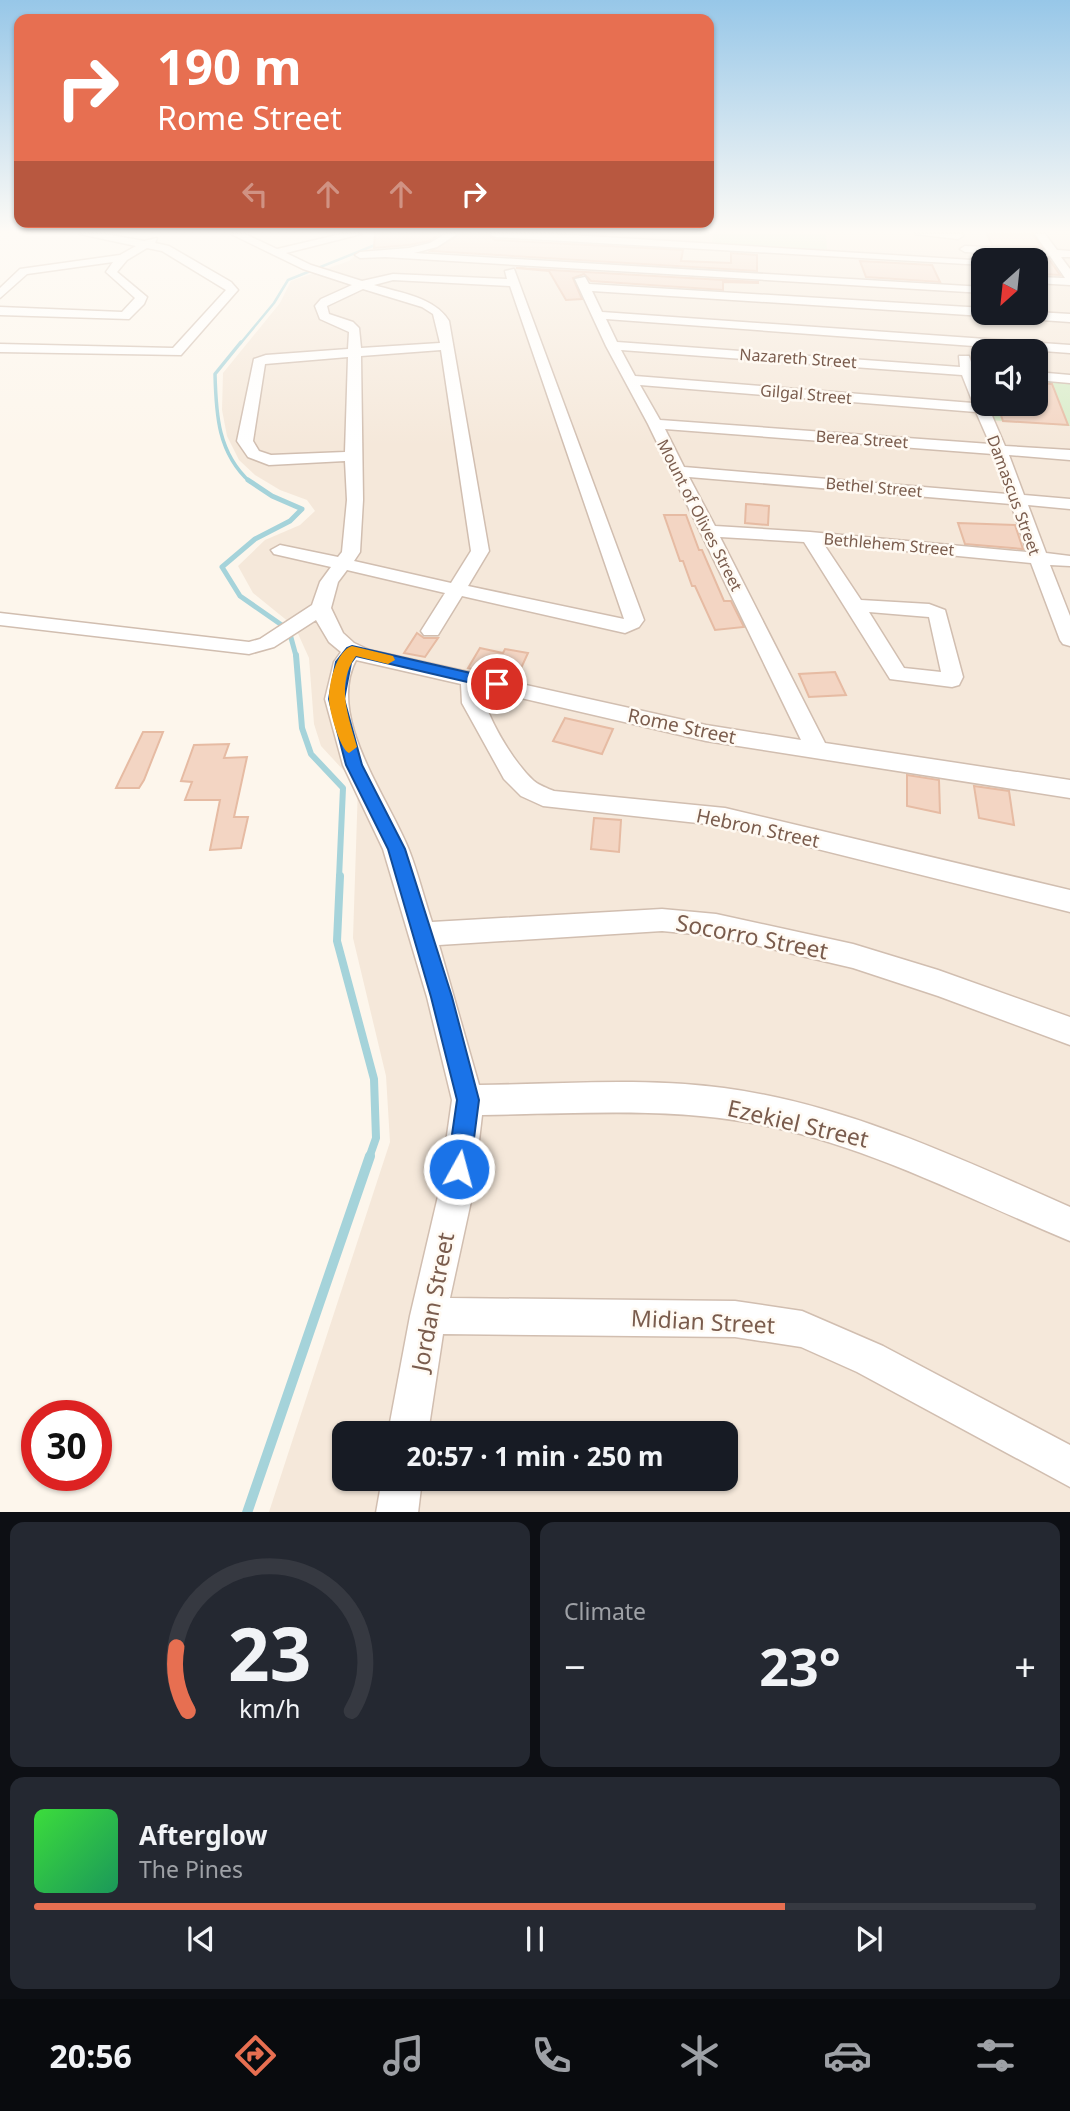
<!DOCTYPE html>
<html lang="en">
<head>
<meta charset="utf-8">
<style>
  :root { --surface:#171b24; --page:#242831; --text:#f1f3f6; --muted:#9ea1a6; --line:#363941; --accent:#e76f51 }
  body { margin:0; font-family:"Noto Sans",sans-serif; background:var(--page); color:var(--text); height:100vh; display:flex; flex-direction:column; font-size:26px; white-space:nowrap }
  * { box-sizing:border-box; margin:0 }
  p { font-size:23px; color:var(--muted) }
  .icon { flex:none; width:38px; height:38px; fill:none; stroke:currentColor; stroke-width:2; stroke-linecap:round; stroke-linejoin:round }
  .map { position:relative; height:1512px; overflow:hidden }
  .details { display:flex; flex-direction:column; gap:10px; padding:10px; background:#0d0f14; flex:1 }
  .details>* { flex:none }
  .banner { position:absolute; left:14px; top:14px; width:700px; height:214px; border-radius:14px; box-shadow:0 2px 5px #0004; background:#e76f51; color:#fff; overflow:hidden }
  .needle { width:46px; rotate:207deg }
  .buttons { position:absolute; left:971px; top:248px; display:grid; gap:14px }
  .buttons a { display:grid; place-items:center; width:77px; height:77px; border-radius:14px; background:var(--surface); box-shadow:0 2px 5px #0004; font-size:35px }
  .speed { position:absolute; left:21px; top:1400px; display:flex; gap:14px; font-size:35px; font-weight:700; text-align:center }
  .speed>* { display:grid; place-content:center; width:91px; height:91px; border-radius:50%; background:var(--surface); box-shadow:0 2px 5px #0004; line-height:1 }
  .speed .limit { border:10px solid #d22; background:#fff; color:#111 }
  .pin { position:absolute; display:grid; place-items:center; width:60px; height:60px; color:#fff; margin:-30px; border:4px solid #fff; border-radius:50%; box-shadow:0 2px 7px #0007 }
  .me { position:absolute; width:77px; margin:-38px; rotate:7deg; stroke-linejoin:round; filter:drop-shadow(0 0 5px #0008) }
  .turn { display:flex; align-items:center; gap:24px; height:147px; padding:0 28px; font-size:32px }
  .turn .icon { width:91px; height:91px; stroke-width:2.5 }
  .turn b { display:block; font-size:49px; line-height:60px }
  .lanes { display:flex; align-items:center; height:66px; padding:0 28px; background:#0003; justify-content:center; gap:35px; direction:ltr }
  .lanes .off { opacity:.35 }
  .big { font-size:52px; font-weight:700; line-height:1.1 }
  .details .widget { flex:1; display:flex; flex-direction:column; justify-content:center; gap:10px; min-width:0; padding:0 24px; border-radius:14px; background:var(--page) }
  .details .dial { align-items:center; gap:0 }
  .dial svg { height:182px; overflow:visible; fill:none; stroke:var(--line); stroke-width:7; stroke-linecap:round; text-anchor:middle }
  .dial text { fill:var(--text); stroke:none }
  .song { display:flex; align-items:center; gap:21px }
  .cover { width:84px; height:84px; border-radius:10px; background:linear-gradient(135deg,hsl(120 70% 55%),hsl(150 70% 35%)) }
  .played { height:7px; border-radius:4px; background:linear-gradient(90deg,var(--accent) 75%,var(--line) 75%) }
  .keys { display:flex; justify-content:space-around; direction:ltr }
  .heat { display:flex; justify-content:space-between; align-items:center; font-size:38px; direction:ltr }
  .details .tiles { flex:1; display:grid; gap:10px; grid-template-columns:1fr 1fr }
  .widget:last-child { grid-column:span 2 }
  .trip { position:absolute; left:332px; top:1421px; width:406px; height:70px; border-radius:14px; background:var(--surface); box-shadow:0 2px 5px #0004; font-weight:700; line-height:70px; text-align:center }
  .menu { display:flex; height:112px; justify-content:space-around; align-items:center; background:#090b0e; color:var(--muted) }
  .menu .icon { width:49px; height:49px }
  .menu .current { color:var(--accent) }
  .menu b { font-size:32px; color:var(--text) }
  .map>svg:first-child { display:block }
</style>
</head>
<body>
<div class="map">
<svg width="1070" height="1513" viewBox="0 0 1070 1513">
  <rect width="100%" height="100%" fill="#fdf6ec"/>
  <path fill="#f5e8da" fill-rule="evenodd" d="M413,234H1070V1512H269L390,1142L386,1076L353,938L358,786L321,746L314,724L309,658L295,627L253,593L238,566L265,540L300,525L315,511L307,500L280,490L255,475L239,460L227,436L222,410L223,373L280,303L291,281L349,261L359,253ZM984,261H1036V313H984ZM984,352H1036V404H984ZM345,1433H726V1479H345Z"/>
  <g fill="#d8ecc9">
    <path d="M713,234H826L827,250L712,243Z"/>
    <path d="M1036,379L1070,381V426L989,420L984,404H1036Z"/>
  </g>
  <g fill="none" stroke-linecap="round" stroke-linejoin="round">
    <path stroke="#a5d3da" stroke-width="2.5" d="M240,344L274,303L288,280L380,243"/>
    <path stroke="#a5d3da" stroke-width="3.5" d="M241,342L215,374C216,415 218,453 250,482"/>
    <g stroke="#a5d3da" stroke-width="5">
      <path d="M248,480L272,496L302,509L290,521L255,539L222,567L240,596L286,628"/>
      <path d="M290,634L296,656"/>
    </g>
    <path stroke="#a5d3da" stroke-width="6" d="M296,655L302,728L311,754L343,788L339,878"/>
    <path stroke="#a5d3da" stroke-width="8" d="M340,876L337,941L374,1079L376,1138L369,1158"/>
    <path stroke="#a5d3da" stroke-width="10" d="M247,1513L370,1156"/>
  </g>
  <g fill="#f3d5c3" stroke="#e6bba3" stroke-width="2">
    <path d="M375,234H439L429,241L409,245L374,248Z"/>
    <path d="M460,234H487L495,240L683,250L681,261L731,263V253L757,255V271L431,251Z"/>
    <path d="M987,234H1033L1041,247L992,245Z"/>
    <path d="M999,256L1049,259L1060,275L1037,274L1036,261H1001Z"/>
    <path d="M860,261L932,265L940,282L866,277Z"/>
    <path d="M516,268L758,282V283L723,282V290L591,281L584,274L573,278L582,299L566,300L549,271Z"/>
    <path d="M1036,383L1052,384L1068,425L1003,421L997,404H1036Z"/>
    <path d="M746,504L769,506L768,525L745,523Z"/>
    <path d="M664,515H686L699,550H702L724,601H731L744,627L715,630L695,586H692L683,561H680Z"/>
    <path d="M958,523L1015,525L1023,549L965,544Z"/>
    <path d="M417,633L424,638H438L425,657L404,653Z"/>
    <path d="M480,648L503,653L505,649L528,653L516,679L468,668Z"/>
    <path d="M835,672L846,695L809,697L799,674Z"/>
    <path d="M565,718L613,729L602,754L553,741Z"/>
    <path d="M143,732H163L144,780L139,788H116Z"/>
    <path d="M229,744L224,758L247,757L234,817H248L241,848L210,850L220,800H185L192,782L181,781L194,745Z"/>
    <path d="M907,775L939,780L940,813L907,806Z"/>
    <path d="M974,786L1009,791L1014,825L979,818Z"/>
    <path d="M594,818L621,820L619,852L591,849Z"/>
  </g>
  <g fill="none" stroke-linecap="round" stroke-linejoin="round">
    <defs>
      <g id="minor">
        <path d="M80,234H105L144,241L157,238L155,243L169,246L231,282L238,290L181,355L0,352V344L173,348L226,290L162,251L147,248L127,260L117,272L147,297L144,304L129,319L0,315V307L122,312L135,298L106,272L113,262L27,274L0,298V288L20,269L120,255L136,246Z"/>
        <path d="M231,234H245L277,249L341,234H361L286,253L311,265L362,281L393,274L507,279L505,271L514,269L644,620L639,627L625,633L462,596L438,635H424L421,631L445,593L347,570L338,582L331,608L343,633L354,643L369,650L706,725L801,740L648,424L606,346L575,279L585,277L589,284L984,308V313H989L984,316L592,291L602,312L1070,345V353L606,319L617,342L960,367L959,356H969L973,368L984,369V377L976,376L984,395V404H987L1005,446L1070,450V460L1009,455L1024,495L1070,499V509L1028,505L1046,553L1070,556V566L1050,565L1070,616V646L1063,644L1060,640L1031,563L823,543L861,600L929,604L945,610L963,677L959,685L952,687L890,679L804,542L720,537L825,743L1070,780V798L706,741L482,689C485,716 514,763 534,781C540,786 547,788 554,791L725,808L1070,890V912L725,826L543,806L521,796L504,779L462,703L461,684L356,660C326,717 388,797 409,850C418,873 424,898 432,922L662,909L716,914L853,944L938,970L1070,1017V1045L938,996L853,968L716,936L662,931L439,945L479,1085C560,1084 643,1077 724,1088C845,1104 959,1158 1070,1207V1241C966,1198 864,1143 752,1123C663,1107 572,1114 482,1115L473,1192L450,1298L735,1301L802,1311L883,1346L1070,1445V1487L857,1372L801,1347L735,1337L443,1334L428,1433H388L410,1316L439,1192L452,1100L427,997L383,849L343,765L325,699L334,662L341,652L329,642L316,620L274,647L249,654L0,625V613L249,642L260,639L312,605L320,582L331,567L274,554L271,550L280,545L338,557L342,552L347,500L345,461L269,465L248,457L237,441L254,359L266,355L348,349L349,332L320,319L315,306L321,299L352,285L303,269ZM393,280L510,286L624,619L468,586L489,551L449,321C435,297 400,293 374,285ZM363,289L422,307L433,314L440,343L361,348L359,328L353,322L329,314L327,306ZM441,350L471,551L451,583L354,561L360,552L363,500L361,356ZM621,350L962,375L973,403L635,376ZM348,357L345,452L271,455L259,451L253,441L265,364ZM640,385L976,412L990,444L660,420ZM665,429L993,454L1007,494L684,467ZM689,477L1011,504L1027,552L810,532L715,526ZM869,612L929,617L941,672L904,668Z"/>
        <path d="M445,234H457L437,247L414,253L984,287V293L385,257L360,258L355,255L360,252L409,248L430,243Z"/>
        <path d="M490,234H555L988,261H984V265L495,237Z"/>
        <path d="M915,234H962L963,236L958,239Z"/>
        <path d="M1035,234H1045L1057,250L1070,251V257H1061L1070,269V285L1036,283V277L1065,278L1050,256L965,252L960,249L965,246L1046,250Z"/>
        <path d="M1036,312L1070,314V322L998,317L992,313Z"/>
        <path d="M1036,372L1070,375V383L1036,380Z"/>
        <path d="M382,1479H422L418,1513H376Z"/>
      </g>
    </defs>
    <use href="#minor" stroke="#d1beb0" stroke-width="3"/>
    <use href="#minor" fill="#fff" fill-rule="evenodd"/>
  </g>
  <linearGradient id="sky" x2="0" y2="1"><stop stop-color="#97c7e8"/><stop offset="0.52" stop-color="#fefbf6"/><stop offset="1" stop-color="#fefbf6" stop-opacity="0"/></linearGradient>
  <rect width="1070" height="446" fill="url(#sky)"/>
  <path fill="#1a73e8" stroke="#114b97" stroke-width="2" d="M352,646L497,679L505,684L497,689L356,656L351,663L344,699L362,765L405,849L452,997L479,1100L470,1169L467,1177L459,1180L451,1177L447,1169L457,1100L431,997L388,849L346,765L329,699L336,662L347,648Z"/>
  <path fill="#f59e0b" d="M352,646L393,656L395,660L388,664L356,656C335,684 349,718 357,747L349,753C340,750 329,710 329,699C329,683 336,651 352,646Z"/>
  <g text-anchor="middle" stroke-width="5" stroke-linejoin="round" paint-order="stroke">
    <g font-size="16" fill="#7a5c4d" stroke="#fffaf3">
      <text transform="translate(798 358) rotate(4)" y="6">Nazareth Street</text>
      <text transform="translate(806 394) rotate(5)" y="6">Gilgal Street</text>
      <text transform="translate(862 439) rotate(4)" y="6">Berea Street</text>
      <text transform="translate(874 487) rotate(5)" y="6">Bethel Street</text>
      <text transform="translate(1014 495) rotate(70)" y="6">Damascus Street</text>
      <text transform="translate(700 515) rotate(63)" y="6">Mount of Olives Street</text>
      <text transform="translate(889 544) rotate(5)" y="6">Bethlehem Street</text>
    </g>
    <g font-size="19" fill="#7a5c4d" stroke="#fffaf3">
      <text transform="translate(682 726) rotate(12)" y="7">Rome Street</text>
      <text transform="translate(758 828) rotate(12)" y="7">Hebron Street</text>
    </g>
    <g font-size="23" fill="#7a5c4d" stroke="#fffaf3">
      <text transform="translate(752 937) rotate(11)" y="8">Socorro Street</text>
      <text transform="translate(798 1124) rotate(13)" y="8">Ezekiel Street</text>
      <text transform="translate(433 1302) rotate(-79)" y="8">Jordan Street</text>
      <text transform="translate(703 1322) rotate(3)" y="8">Midian Street</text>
    </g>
  </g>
</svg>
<div class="buttons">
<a><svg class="needle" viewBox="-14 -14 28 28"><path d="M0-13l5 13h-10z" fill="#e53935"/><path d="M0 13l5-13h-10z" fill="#9ea1a6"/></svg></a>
<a><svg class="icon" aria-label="sound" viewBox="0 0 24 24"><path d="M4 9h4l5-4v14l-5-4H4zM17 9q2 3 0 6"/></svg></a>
</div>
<div class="speed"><div class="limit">30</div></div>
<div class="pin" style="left:497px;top:684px;background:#d93025"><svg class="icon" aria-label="arrive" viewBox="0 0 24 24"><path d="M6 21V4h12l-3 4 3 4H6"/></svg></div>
<svg class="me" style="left:459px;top:1169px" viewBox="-20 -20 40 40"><circle r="17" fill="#1a73e8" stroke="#fff" stroke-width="3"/><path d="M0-11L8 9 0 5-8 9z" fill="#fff"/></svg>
<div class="trip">20:57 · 1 min · 250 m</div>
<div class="banner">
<div class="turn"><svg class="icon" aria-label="right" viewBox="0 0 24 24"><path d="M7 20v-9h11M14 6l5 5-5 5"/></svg><div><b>190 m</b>Rome Street</div></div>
<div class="lanes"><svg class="icon off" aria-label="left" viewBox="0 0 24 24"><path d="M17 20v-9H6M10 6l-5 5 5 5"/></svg><svg class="icon off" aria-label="ahead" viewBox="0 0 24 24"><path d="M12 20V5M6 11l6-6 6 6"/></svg><svg class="icon off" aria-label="ahead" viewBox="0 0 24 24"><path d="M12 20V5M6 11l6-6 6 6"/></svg><svg class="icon" aria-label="right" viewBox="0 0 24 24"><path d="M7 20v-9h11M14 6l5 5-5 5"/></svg></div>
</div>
</div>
<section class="details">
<div class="tiles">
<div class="widget dial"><svg viewBox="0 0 100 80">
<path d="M14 69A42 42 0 1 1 86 69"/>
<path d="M14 69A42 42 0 0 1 9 41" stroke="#e76f51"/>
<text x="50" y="56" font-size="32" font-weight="700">23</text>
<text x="50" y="72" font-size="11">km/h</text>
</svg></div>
<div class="widget"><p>Climate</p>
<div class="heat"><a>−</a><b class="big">23°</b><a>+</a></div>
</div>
<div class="widget">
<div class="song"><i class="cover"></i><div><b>Afterglow</b><p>The Pines</p></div></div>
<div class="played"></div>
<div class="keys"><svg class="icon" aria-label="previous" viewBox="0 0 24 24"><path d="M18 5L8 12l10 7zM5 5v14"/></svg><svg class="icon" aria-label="pause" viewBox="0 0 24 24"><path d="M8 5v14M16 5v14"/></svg><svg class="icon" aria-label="next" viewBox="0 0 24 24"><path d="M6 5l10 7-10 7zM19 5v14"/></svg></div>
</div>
</div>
</section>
<nav class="menu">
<b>20:56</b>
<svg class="icon current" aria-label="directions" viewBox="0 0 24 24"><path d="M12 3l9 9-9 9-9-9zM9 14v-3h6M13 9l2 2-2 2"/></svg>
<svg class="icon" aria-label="music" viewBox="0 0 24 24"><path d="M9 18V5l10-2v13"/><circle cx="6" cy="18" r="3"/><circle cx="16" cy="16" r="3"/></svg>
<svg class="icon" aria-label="phone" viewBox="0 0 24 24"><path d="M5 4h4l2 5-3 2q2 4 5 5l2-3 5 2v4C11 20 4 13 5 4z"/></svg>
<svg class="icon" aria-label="climate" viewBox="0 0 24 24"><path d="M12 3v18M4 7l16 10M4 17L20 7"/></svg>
<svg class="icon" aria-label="car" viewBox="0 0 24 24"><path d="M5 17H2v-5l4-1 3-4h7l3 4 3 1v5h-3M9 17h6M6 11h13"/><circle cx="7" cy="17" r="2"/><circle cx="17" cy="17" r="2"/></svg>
<svg class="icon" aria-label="filters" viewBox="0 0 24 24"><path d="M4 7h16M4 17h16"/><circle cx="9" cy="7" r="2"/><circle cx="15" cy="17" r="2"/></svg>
</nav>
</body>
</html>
